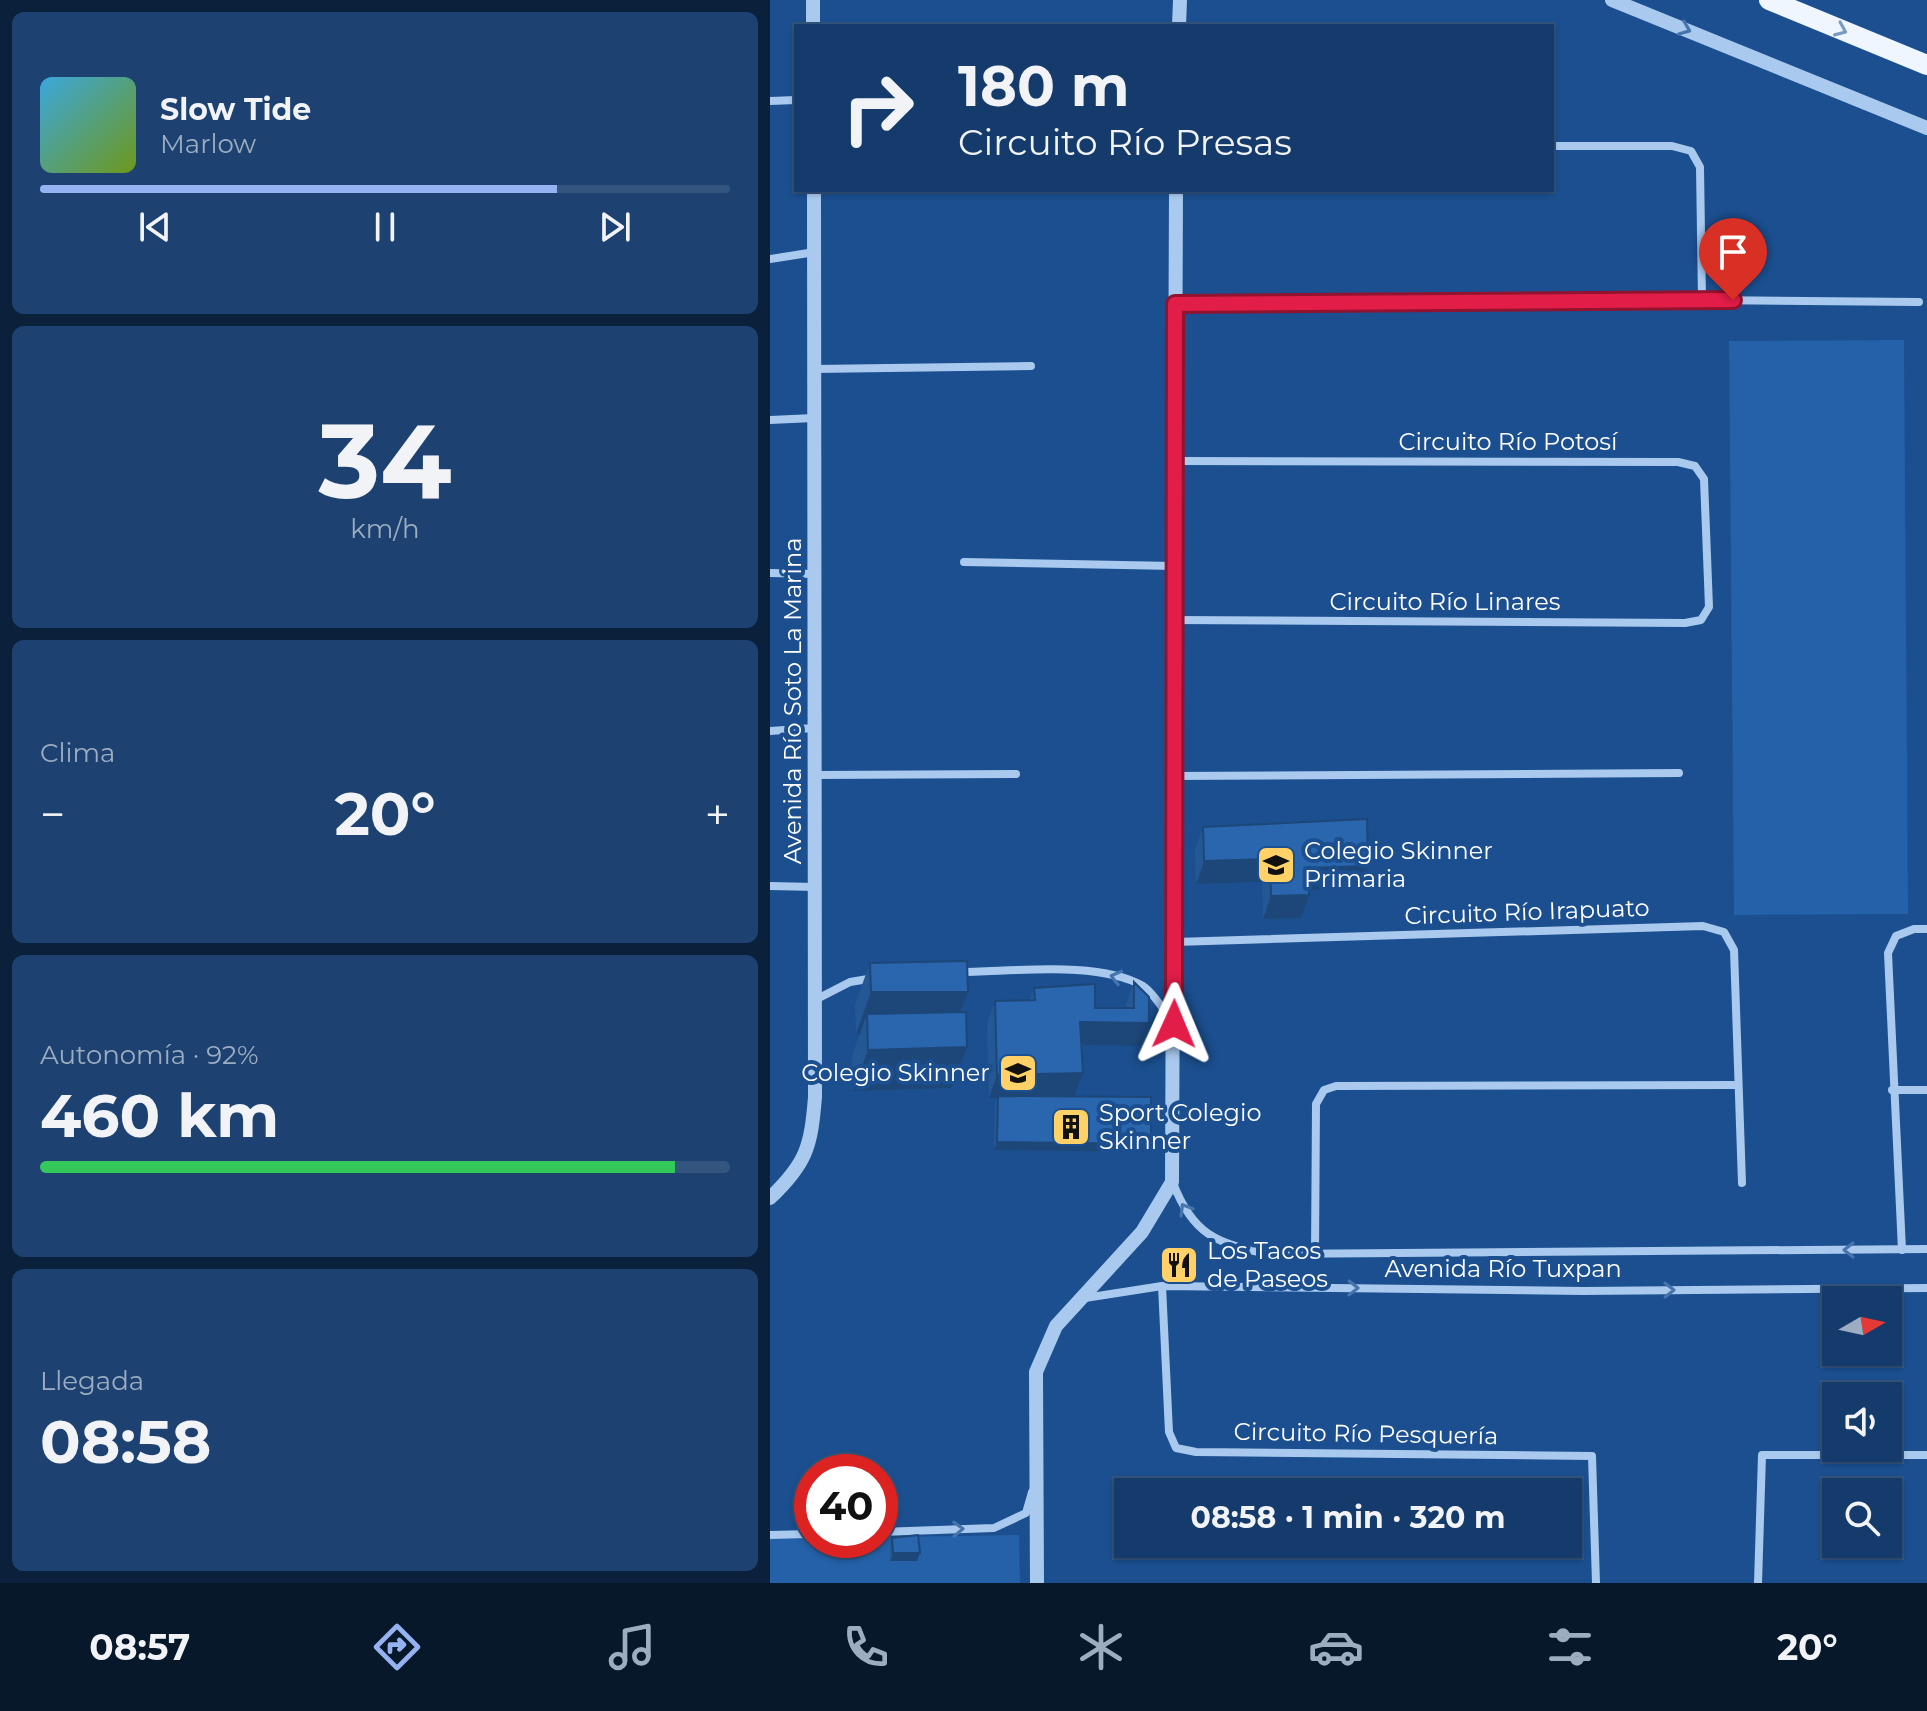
<!DOCTYPE html>
<html lang="es">
<head>
<meta charset="utf-8">
<style>
  :root { --surface:#143b6b; --page:#1d4271; --text:#f1f3f6; --muted:#9dadc1; --line:#33557e; --accent:#95b2f1 }
  body { margin:0; font-family:Montserrat,sans-serif; background:var(--page); color:var(--text); height:100vh; display:flex; flex-direction:column; font-size:30px; white-space:nowrap }
  * { box-sizing:border-box; margin:0 }
  p { font-size:26px; color:var(--muted) }
  .icon { flex:none; width:44px; height:44px; fill:none; stroke:currentColor; stroke-width:2; stroke-linecap:round; stroke-linejoin:round }
  .map { position:relative; flex:1; overflow:hidden }
  .panel { display:flex; flex-direction:column; gap:12px; padding:12px; background:#0b203b; width:770px }
  .panel>* { flex:none }
  .hud { position:absolute; left:24px; top:24px; width:760px; height:168px; border-radius:0px; box-shadow:0 2px 6px #0004,0 0 0 2px var(--line); background:#143b6b; color:var(--text); overflow:hidden }
  .needle { width:52px; rotate:81deg }
  .tools { position:absolute; left:1052px; top:1286px; display:grid; gap:16px }
  .tools a { display:grid; place-items:center; width:80px; height:80px; border-radius:0px; background:var(--surface); box-shadow:0 2px 6px #0004,0 0 0 2px var(--line); font-size:40px }
  .speed { position:absolute; left:24px; top:1454px; display:flex; gap:16px; font-size:40px; font-weight:700; text-align:center }
  .speed>* { display:grid; place-content:center; width:104px; height:104px; border-radius:50%; background:var(--surface); box-shadow:0 2px 6px #0004,0 0 0 2px var(--line); line-height:1 }
  .speed .limit { border:12px solid #d22; background:#fff; color:#111 }
  .pin { position:absolute; display:grid; place-items:center; width:68px; height:68px; color:#fff; margin:-82px -34px; border-radius:50% 50% 50% 0; rotate:-45deg; box-shadow:0 0 8px #0007 }
  .pin .icon { rotate:45deg }
  .me { position:absolute; width:88px; margin:-44px; rotate:1deg; stroke-linejoin:round; filter:drop-shadow(0 0 6px #0008) }
  .turn { display:flex; align-items:center; gap:28px; height:168px; padding:0 32px; font-size:36px }
  .turn .icon { width:104px; height:104px; stroke-width:2.5 }
  .turn b { display:block; font-size:56px; line-height:68px }
  .big { font-size:60px; font-weight:700; line-height:1.1 }
  .panel .widget { flex:1; display:flex; flex-direction:column; justify-content:center; gap:12px; min-width:0; padding:0 28px; border-radius:12px; background:var(--page) }
  .panel .dial { align-items:center; gap:0 }
  .dial b { font-size:104px; line-height:1 }
  .song { display:flex; align-items:center; gap:24px }
  .cover { width:96px; height:96px; border-radius:12px; background:linear-gradient(135deg,hsl(200 70% 55%),hsl(80 70% 35%)) }
  .played { height:8px; border-radius:4px; background:linear-gradient(90deg,var(--accent) 75%,var(--line) 75%) }
  .keys { display:flex; justify-content:space-around; direction:ltr }
  .heat { display:flex; justify-content:space-between; align-items:center; font-size:44px; direction:ltr }
  .charge { height:12px; border-radius:6px; background:linear-gradient(90deg,#34c759 92%,var(--line) 0) }
  .trip { position:absolute; left:344px; top:1478px; width:468px; height:80px; border-radius:0px; background:var(--surface); box-shadow:0 2px 6px #0004,0 0 0 2px var(--line); font-weight:700; line-height:80px; text-align:center }
  .tab-bar { display:flex; height:128px; justify-content:space-around; align-items:center; background:#08182b; color:var(--muted) }
  .tab-bar .icon { width:56px; height:56px }
  .tab-bar .current { color:var(--accent) }
  .tab-bar b { font-size:36px; color:var(--text) }
  main { display:flex; flex:1; min-height:0 }
  .map>svg:first-child { display:block }
</style>
</head>
<body>
<main>
<section class="panel">
<div class="widget">
<div class="song"><i class="cover"></i><div><b>Slow Tide</b><p>Marlow</p></div></div>
<div class="played"></div>
<div class="keys"><svg class="icon" aria-label="previous" viewBox="0 0 24 24"><path d="M18 5L8 12l10 7zM5 5v14"/></svg><svg class="icon" aria-label="pause" viewBox="0 0 24 24"><path d="M8 5v14M16 5v14"/></svg><svg class="icon" aria-label="next" viewBox="0 0 24 24"><path d="M6 5l10 7-10 7zM19 5v14"/></svg></div>
</div>
<div class="widget dial"><b>34</b><p>km/h</p></div>
<div class="widget"><p>Clima</p>
<div class="heat"><a>−</a><b class="big">20°</b><a>+</a></div>
</div>
<div class="widget"><p>Autonomía · 92%</p><b class="big">460 km</b><div class="charge"></div></div>
<div class="widget"><p>Llegada</p><b class="big">08:58</b></div>
</section>
<div class="map">
<svg width="1157" height="1583" viewBox="0 0 1157 1583">
  <rect width="100%" height="100%" fill="#1b4f8f"/>
  <g fill="#2461a8">
    <path d="M1134,340L1138,914L964,915L959,341Z"/>
    <path d="M249,1535L250,1583H0V1539Z"/>
  </g>
  <g fill="none" stroke-linecap="round" stroke-linejoin="round">
    <g stroke="#a9c9ee" stroke-width="8">
      <path d="M0,101L26,100"/>
      <path d="M782,146H902L921,151L930,167L932,300"/>
      <path d="M0,259L45,252"/>
      <path d="M405,304L932,300L1149,302"/>
      <path d="M44,369L261,366"/>
      <path d="M0,420L44,418"/>
      <path d="M194,562L405,566"/>
      <path d="M0,573L45,574"/>
      <path d="M403,620L915,623L931,620L939,607L934,479L925,466L908,462L406,461"/>
      <path d="M0,731L44,728"/>
      <path d="M46,775L246,774"/>
      <path d="M403,776L909,773"/>
      <path d="M0,886L46,887"/>
      <path d="M405,942L933,926L954,932L964,950L972,1183"/>
      <path d="M189,972C241,972 328,960 373,986C384,993 393,1010 401,1020"/>
      <path d="M45,1000L80,982L104,978"/>
      <path d="M1122,1090H1157"/>
      <path d="M403,1183C423,1235 446,1243 498,1254L1157,1249"/>
      <path d="M1132,1250L1118,953L1126,936L1144,929H1157"/>
      <path d="M545,1254L546,1104L554,1090L566,1086L968,1085"/>
      <path d="M392,1286L399,1432L406,1448L426,1452L822,1456L826,1583"/>
      <path d="M315,1298L392,1286L813,1291L1157,1288"/>
      <path d="M110,1532L224,1528L256,1513L262,1492"/>
      <path d="M0,1535L42,1534"/>
      <path d="M988,1583L992,1455H1157"/>
    </g>
    <g stroke="#a9c9ee" stroke-width="14">
      <path d="M43,0V26"/>
      <path d="M842,0L1157,128"/>
      <path d="M409,26L410,0"/>
      <path d="M0,1198C37,1163 41,1146 45,1097L44,190"/>
      <path d="M267,1583L266,1372L286,1326L372,1232L402,1182L406,190"/>
    </g>
    <path stroke="#f0f6ff" stroke-width="20" d="M999,0L1157,65"/>
  </g>
  <g fill="#245895">
    <path d="M433,827L589,889L539,891L531,918L493,919L492,882L426,884L425,850Z"/>
    <path d="M100,963L198,992L190,1012L197,1047L182,1088L83,1091L82,1056L90,1034H86L85,1004Z"/>
    <path d="M364,982L370,1046L311,1045L304,1096L381,1144L378,1152L224,1150L225,1103L227,1098H219L217,1024L225,1001L259,1000L264,988L325,1008H356V1005Z"/>
    <path d="M122,1538L147,1561H120V1545Z"/>
  </g>
  <g fill="#1d4779">
    <path d="M500,859L492,882L426,884L434,861Z"/>
    <path d="M598,866L589,889L530,891L538,868Z"/>
    <path d="M539,895L531,918L493,919L501,896Z"/>
    <path d="M101,992H198L182,1033L97,1014L90,1034H86Z"/>
    <path d="M310,1022L379,1023L370,1046L302,1045Z"/>
    <path d="M197,1047L182,1088L83,1091L98,1050Z"/>
    <path d="M313,1073L304,1096L219,1098L227,1075Z"/>
    <path d="M227,1142L381,1144L378,1152L224,1150Z"/>
    <path d="M123,1553H150L147,1561H120Z"/>
  </g>
  <g fill="#2a66ad" stroke="#1d4779" stroke-width="2">
    <path d="M597,819L598,866L538,868L539,895L501,896L500,859L434,861L433,827Z"/>
    <path d="M197,961L198,992H101L100,963Z"/>
    <path d="M364,982L379,997V1023L310,1022L313,1073L227,1075L225,1001L265,1000L264,988L325,984V1008H364Z"/>
    <path d="M196,1012L197,1047L98,1050L97,1014Z"/>
    <path d="M228,1096L381,1097V1144L227,1142Z"/>
    <path d="M148,1535L150,1553H123L122,1538Z"/>
  </g>
  <defs><path id="oneway-chevron" d="M-2-3.5L2.5 0L-2 3.5" fill="none" stroke-width="1.6" stroke-linecap="round" stroke-linejoin="round" transform="scale(2)"/></defs>
  <g stroke="#4674ac">
    <use href="#oneway-chevron" transform="translate(915 29) rotate(22)"/>
    <use href="#oneway-chevron" transform="translate(346 977) rotate(-166)"/>
    <use href="#oneway-chevron" transform="translate(415 1209) rotate(-121)"/>
    <use href="#oneway-chevron" transform="translate(1079 1250) rotate(-180)"/>
    <use href="#oneway-chevron" transform="translate(583 1288) rotate(1)"/>
    <use href="#oneway-chevron" transform="translate(899 1290) rotate(-1)"/>
    <use href="#oneway-chevron" transform="translate(188 1529) rotate(-2)"/>
  </g>
  <use stroke="#7b9ac1" href="#oneway-chevron" transform="translate(1071 30) rotate(23)"/>
  <g fill="none" stroke-linecap="round" stroke-linejoin="round">
    <defs>
      <path id="route" d="M404,1024L405,304L963,300"/>
    </defs>
    <use href="#route" stroke="#92132f" stroke-width="20"/>
    <use href="#route" stroke="#e11d48" stroke-width="14"/>
  </g>
  <defs>
    <symbol id="school-square" viewBox="-11 -11 22 22"><rect x="-9" y="-9" width="18" height="18" rx="4" fill="#ffd166" stroke="#1b4f8f"/><path d="M0-5L7-2L0 1L-7-2ZM-4 1L0 2.5L4 1V4Q0 6-4 4Z" fill="#111"/></symbol>
    <symbol id="building-square" viewBox="-11 -11 22 22"><rect x="-9" y="-9" width="18" height="18" rx="4" fill="#ffd166" stroke="#1b4f8f"/><path d="M-4-6H4V6H1V3H-1V6H-4ZM-2.5-4.3h1.7v1.8h-1.7ZM.8-4.3h1.7v1.8H.8ZM-2.5-1h1.7V.8h-1.7ZM.8-1h1.7V.8H.8Z" fill="#111"/></symbol>
    <symbol id="restaurant-square" viewBox="-11 -11 22 22"><rect x="-9" y="-9" width="18" height="18" rx="4" fill="#ffd166" stroke="#1b4f8f"/><path d="M-5-6h1v4h1v-4h1v4h1v-4h1v5L-1.5 .5V6h-2V.5L-5-1ZM5-6V6H3V1.5H1.5Q1.5-4 5-6Z" fill="#111"/></symbol>
  </defs>
  <g fill-rule="evenodd">
    <use href="#school-square" x="484" y="843" width="44" height="44"/>
    <use href="#school-square" x="226" y="1051" width="44" height="44"/>
    <use href="#building-square" x="279" y="1105" width="44" height="44"/>
    <use href="#restaurant-square" x="387" y="1243" width="44" height="44"/>
  </g>
  <g text-anchor="middle" stroke-width="8" stroke-linejoin="round" paint-order="stroke">
    <g font-size="24" fill="#fff" stroke="#1b4f8f">
      <text x="738" y="450">Circuito Río Potosí</text>
      <text x="675" y="610">Circuito Río Linares</text>
      <text transform="translate(23 701) rotate(-90)" y="8">Avenida Río Soto La Marina</text>
      <text transform="translate(757 912) rotate(-2)" y="8">Circuito Río Irapuato</text>
      <text x="733" y="1277">Avenida Río Tuxpan</text>
      <text transform="translate(596 1434) rotate(1)" y="8">Circuito Río Pesquería</text>
    </g>
    <g font-size="24" fill="#fff" stroke="#1b4f8f" text-anchor="start">
      <text x="534" y="859">Colegio Skinner<tspan x="534" dy="28">Primaria</tspan></text>
      <text x="220" y="1081" text-anchor="end">Colegio Skinner</text>
      <text x="329" y="1121">Sport Colegio<tspan x="329" dy="28">Skinner</tspan></text>
      <text x="437" y="1259">Los Tacos<tspan x="437" dy="28">de Paseos</tspan></text>
    </g>
  </g>
</svg>
<div class="tools">
<a><svg class="needle" viewBox="-14 -14 28 28"><path d="M0-13l5 13h-10z" fill="#e53935"/><path d="M0 13l5-13h-10z" fill="#9dadc1"/></svg></a>
<a><svg class="icon" aria-label="sound" viewBox="0 0 24 24"><path d="M4 9h4l5-4v14l-5-4H4zM17 9q2 3 0 6"/></svg></a>
<a><svg class="icon" aria-label="search" viewBox="0 0 24 24"><circle cx="10" cy="10" r="6"/><path d="M15 15l6 6"/></svg></a>
</div>
<div class="speed"><div class="limit">40</div></div>
<div class="pin" style="left:963px;top:300px;background:#d93025"><svg class="icon" aria-label="arrive" viewBox="0 0 24 24"><path d="M6 21V4h12l-3 4 3 4H6"/></svg></div>
<svg class="me" style="left:404px;top:1024px" viewBox="-20 -20 40 40"><path d="M0-17L14 15 0 8-14 15z" fill="#e11d48" stroke="#fff" stroke-width="4"/></svg>
<div class="trip">08:58 · 1 min · 320 m</div>
<div class="hud">
<div class="turn"><svg class="icon" aria-label="right" viewBox="0 0 24 24"><path d="M7 20v-9h11M14 6l5 5-5 5"/></svg><div><b>180 m</b>Circuito Río Presas</div></div>
</div>
</div>
</main>
<nav class="tab-bar">
<b>08:57</b>
<svg class="icon current" aria-label="directions" viewBox="0 0 24 24"><path d="M12 3l9 9-9 9-9-9zM9 14v-3h6M13 9l2 2-2 2"/></svg>
<svg class="icon" aria-label="music" viewBox="0 0 24 24"><path d="M9 18V5l10-2v13"/><circle cx="6" cy="18" r="3"/><circle cx="16" cy="16" r="3"/></svg>
<svg class="icon" aria-label="phone" viewBox="0 0 24 24"><path d="M5 4h4l2 5-3 2q2 4 5 5l2-3 5 2v4C11 20 4 13 5 4z"/></svg>
<svg class="icon" aria-label="climate" viewBox="0 0 24 24"><path d="M12 3v18M4 7l16 10M4 17L20 7"/></svg>
<svg class="icon" aria-label="car" viewBox="0 0 24 24"><path d="M5 17H2v-5l4-1 3-4h7l3 4 3 1v5h-3M9 17h6M6 11h13"/><circle cx="7" cy="17" r="2"/><circle cx="17" cy="17" r="2"/></svg>
<svg class="icon" aria-label="filters" viewBox="0 0 24 24"><path d="M4 7h16M4 17h16"/><circle cx="9" cy="7" r="2"/><circle cx="15" cy="17" r="2"/></svg>
<b>20°</b>
</nav>
</body>
</html>
